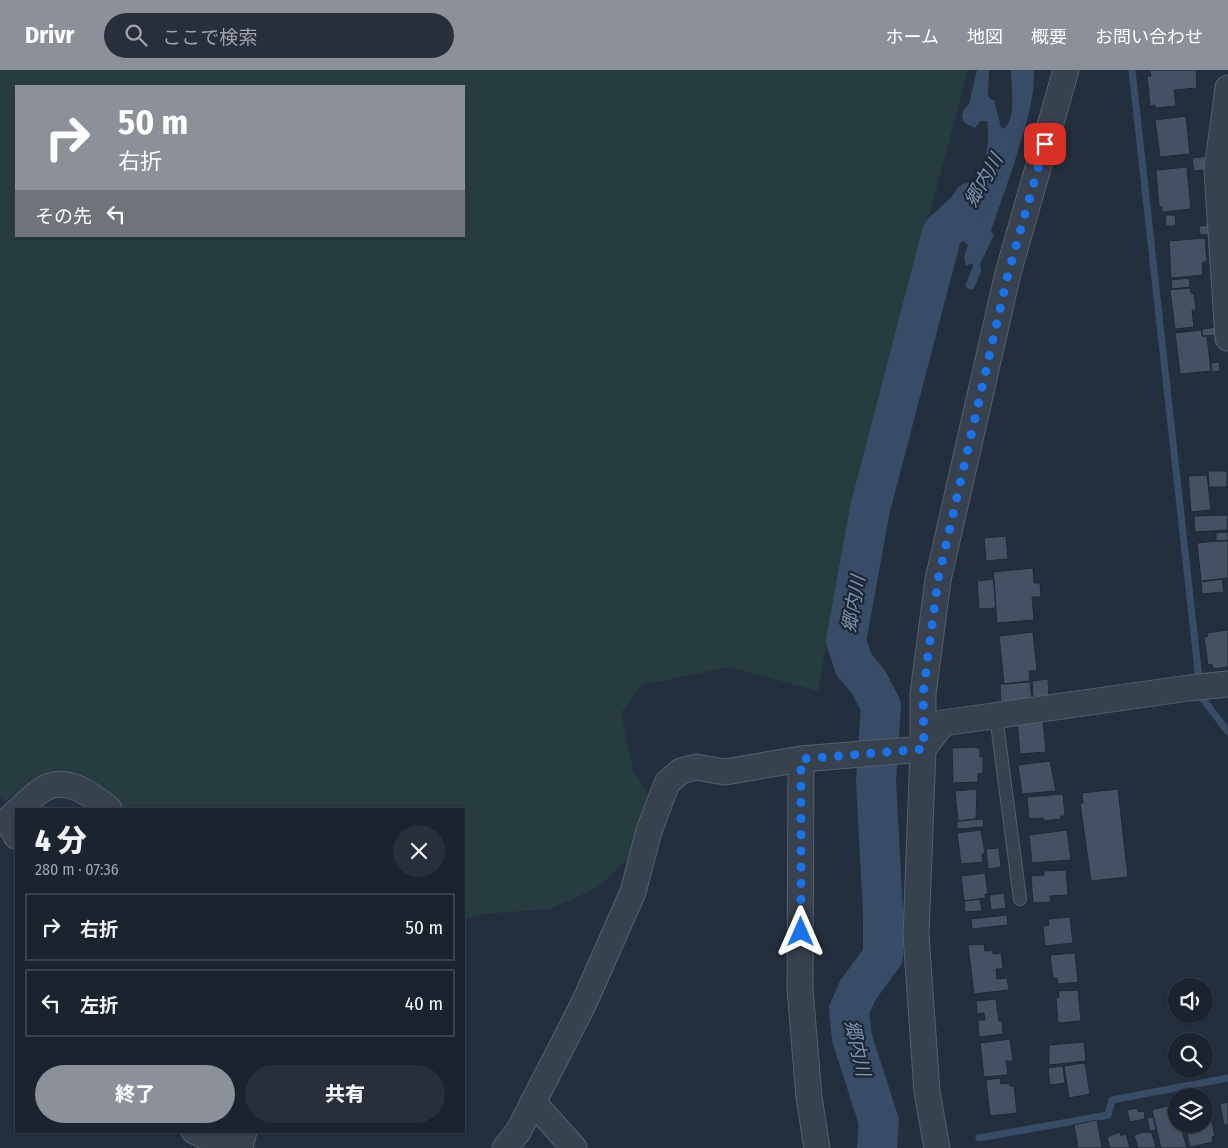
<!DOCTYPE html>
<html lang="ja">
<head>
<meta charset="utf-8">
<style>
  body { margin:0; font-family:"Fira Sans Condensed","Noto Sans JP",sans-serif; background:#282f3a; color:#f1f3f6; height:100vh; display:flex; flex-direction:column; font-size:19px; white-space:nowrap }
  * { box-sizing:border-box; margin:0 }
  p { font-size:16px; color:#a0a4aa }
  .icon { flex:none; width:28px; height:28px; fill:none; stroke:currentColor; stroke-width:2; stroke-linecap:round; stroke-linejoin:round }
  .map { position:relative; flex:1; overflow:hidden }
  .sheet { position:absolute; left:15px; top:738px; width:450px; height:325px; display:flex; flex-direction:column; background:#1b232e; border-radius:0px; box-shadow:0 1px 4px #0004,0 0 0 1px #39404a }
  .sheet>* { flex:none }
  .guide { position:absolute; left:15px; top:15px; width:450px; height:152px; border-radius:0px; box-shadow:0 1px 4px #0004,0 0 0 1px #39404a; background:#8c9099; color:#fff; overflow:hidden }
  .buttons { position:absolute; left:1168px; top:908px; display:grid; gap:10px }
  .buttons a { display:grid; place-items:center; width:45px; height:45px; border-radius:50%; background:#1b232e; box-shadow:0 1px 4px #0004,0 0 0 1px #39404a; font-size:25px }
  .pin { position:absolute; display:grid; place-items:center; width:42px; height:42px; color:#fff; margin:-21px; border-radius:10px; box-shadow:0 2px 8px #0006 }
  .me { position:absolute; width:55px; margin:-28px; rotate:0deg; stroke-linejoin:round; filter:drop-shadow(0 0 4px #0008) }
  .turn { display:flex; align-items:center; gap:18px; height:105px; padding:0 20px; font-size:22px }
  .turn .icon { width:65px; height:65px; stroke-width:2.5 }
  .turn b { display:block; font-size:35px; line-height:42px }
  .then { display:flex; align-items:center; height:48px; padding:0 20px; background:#0003; gap:10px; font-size:19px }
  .round { display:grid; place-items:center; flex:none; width:52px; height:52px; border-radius:26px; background:#282f3a }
  .headline { display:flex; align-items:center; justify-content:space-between; height:85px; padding:0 20px }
  h1 { font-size:30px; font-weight:800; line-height:38px }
  .primary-button { display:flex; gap:10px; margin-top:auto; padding:10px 20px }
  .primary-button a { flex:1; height:58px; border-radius:30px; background:#8c9099; color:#fff; font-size:20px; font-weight:800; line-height:58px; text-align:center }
  .primary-button a+a { background:#282f3a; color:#f1f3f6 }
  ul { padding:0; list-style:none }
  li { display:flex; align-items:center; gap:15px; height:68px; margin:0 10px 8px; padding:0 10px; border:2px solid #39404a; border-radius:0px }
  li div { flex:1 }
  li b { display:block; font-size:19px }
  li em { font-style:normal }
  header { display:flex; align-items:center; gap:30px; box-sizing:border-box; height:70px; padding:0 25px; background:#8c9099; color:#fff }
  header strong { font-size:24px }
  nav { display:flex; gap:28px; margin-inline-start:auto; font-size:18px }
  .search { width:350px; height:45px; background:#282f3a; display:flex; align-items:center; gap:12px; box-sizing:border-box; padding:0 18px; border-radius:28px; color:#a0a4aa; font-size:19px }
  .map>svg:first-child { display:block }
  .green { fill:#263c3f; fill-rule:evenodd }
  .water { fill:#394c67 }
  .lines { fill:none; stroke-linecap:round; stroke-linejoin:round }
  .stream { stroke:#394c67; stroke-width:7 }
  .river { stroke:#394c67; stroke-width:40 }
  .building { fill:#455162; stroke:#1f2835 }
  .lane-casing { stroke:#565f6c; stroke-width:14 }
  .street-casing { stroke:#565f6c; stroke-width:27 }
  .lane { stroke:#38414e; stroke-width:12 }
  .street { stroke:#38414e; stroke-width:25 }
  .route { stroke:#1a73e8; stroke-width:9; stroke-dasharray:0 16.2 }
  .labels { text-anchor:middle; stroke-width:4.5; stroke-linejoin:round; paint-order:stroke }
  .water-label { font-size:19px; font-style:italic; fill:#7c92b1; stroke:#1d2633 }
</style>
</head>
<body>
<header>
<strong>Drivr</strong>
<div class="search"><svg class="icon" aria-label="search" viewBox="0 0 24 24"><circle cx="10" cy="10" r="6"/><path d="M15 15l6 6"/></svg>ここで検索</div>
<nav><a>ホーム</a><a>地図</a><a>概要</a><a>お問い合わせ</a></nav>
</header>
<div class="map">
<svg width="1228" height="1078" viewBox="0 0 1228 1078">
  <rect width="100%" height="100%" fill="#242f3e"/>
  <path class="green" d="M0 0H968L851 438 818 621 729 597 642 615 621 643 633 699 648 725 632 785 598 817 551 839 482 844 464 849V739H125L82 707 56 699 5 731 0 727ZM16 16H464V166H16Z"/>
  <path class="water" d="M977 0H989L988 26 991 30H994L1001 57 1004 59C1017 47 1011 17 1011 0H1033C1041 26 1001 130 991 161L994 165 980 194 981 202 974 218 971 220 966 217V214L973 196 972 193 966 196 964 187 968 175 956 165 937 175 942 150C975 139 993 83 987 51H980L975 58 965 53 962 47 963 41 969 34Z"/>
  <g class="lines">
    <path class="stream" d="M1132 0 1199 609 1203 629 1228 662
      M979 1068 1108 1045 1112 1030 1228 1008"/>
    <path class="river" d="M877 1078 879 1052 852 968 849 940 858 920 883 886V844L876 711 881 636 868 611 854 595 846 571 870 439 942 163 967 140 972 132"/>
  </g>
  <path class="building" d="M1150 0H1196L1197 18 1174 20 1176 36 1155 38V35L1150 36 1147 7 1151 6Z
    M1186 46 1190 84 1160 87 1155 50Z
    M1211 86 1212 99 1194 101 1192 88Z
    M1187 97 1191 139 1162 142V137H1159L1156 100Z
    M1165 145H1175L1176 156H1166Z
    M1214 155 1215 164 1200 165 1199 156Z
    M1205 168 1207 191 1202 193 1203 205 1171 208 1169 171Z
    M1189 208 1190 217 1172 219 1171 210Z
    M1190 218 1191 223 1194 224 1196 240H1192L1194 257 1175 259 1170 220Z
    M1217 257 1218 265 1202 266V259Z
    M1202 260V266H1207L1211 301 1180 304 1175 263Z
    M1219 292 1220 301 1212 302 1211 293Z
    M1208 401H1227V417H1209Z
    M1207 405 1211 440 1191 442 1188 406Z
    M1226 445H1228L1227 460 1195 462 1194 446Z
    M1228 462V471H1216V463Z
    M1006 466 1008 489 986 491 984 468Z
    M1228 470V508L1201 511 1197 473Z
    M1033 498 1034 513H1040L1041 527H1032L1034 550 997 553 993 502Z
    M994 509 996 538 979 539 977 511Z
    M1222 509 1224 522 1202 524 1201 512Z
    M1228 560V597L1213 599 1212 594 1208 595 1204 567 1208 566 1207 563Z
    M1033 562 1037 601H1029L1030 611 1004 614 999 566Z
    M1048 609 1049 626 1033 627 1032 611Z
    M1030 612 1032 630 1001 633 1000 614Z
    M1043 650 1046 682 1020 684 1017 653Z
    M976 677 980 679V687L983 686V703L978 704V712L953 713 952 678Z
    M1050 691 1056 721 1022 724 1018 695Z
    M977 719 976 749 958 751 955 721Z
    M1118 719 1128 807 1091 811 1080 733H1083L1082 723Z
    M1063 724 1065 746H1061V749L1044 751 1043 748 1029 749 1027 727Z
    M983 749 984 757 957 759V751Z
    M981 760 985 783 982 784 983 792 961 794 957 763Z
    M1067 760 1071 790 1032 793 1029 765Z
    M999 778 1001 797 988 799 986 779Z
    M1066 800 1068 825 1050 826 1051 832 1033 833 1031 806 1044 805V801Z
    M985 803 988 824H985L986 828 964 831 961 806Z
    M1004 823 1006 838 991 840 989 825Z
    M980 829 982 841 965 842 964 831Z
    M1007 845 1008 855 972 859 971 849Z
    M1070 847 1073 873 1045 876 1043 856 1049 855 1048 849Z
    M984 874 985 881 993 880V884L1001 883 1003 897 1002 899H996L997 909 1007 908 1009 920 974 924 968 875Z
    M1075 883 1078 912 1058 914 1057 908H1053L1050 885Z
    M1078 920 1081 951 1058 953 1056 928 1059 927 1058 921Z
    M996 929 999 951H1002L1003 964 979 967 978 950H985L984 943 977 944 976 931Z
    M1010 969 1013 991H1006L1008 1005 984 1007 980 973Z
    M1084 972 1086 991 1049 995V975Z
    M1085 993 1090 1024 1069 1028 1064 996Z
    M1063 996 1065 1013 1050 1015 1048 998Z
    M1000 1008 1001 1014 1010 1013V1016H1014L1017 1043 990 1046 986 1010Z
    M1228 1032V1055H1224L1220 1034Z
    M1175 1034 1176 1054H1180L1187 1078H1161L1152 1040Z
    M1137 1038 1138 1042 1144 1041 1145 1049 1130 1052 1127 1040Z
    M1204 1042H1207L1208 1049 1211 1048 1215 1066 1212 1067 1213 1072 1190 1077 1185 1054H1204Z
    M1153 1047 1156 1060 1150 1061 1147 1048Z
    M1097 1050 1102 1078H1078L1074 1055Z
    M1120 1062 1121 1066 1126 1064 1130 1078H1110L1107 1067Z
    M1143 1062 1152 1063 1156 1078H1138L1134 1065Z"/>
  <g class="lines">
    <defs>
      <path id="lane" d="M996 646 1020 829"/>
      <path id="street" d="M1228 18 1217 100 1228 268
        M801 689 800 919 809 1027 817 1078
        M20 739C28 732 36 723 45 718 67 706 92 725 109 739
        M16 742 8 750 16 766
        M533 1032 574 1078
        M194 1061 230 1078
        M240 1078 244 1061
        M505 1078 518 1062 584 933 633 822 649 761 667 713 681 701 696 697 725 702 801 689 923 679 943 653 1189 618 1228 614
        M937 1078 927 1022 916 865 923 679V624L938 510 1008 203 1066 0"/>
    </defs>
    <use href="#lane" class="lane-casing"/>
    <use href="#street" class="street-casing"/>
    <use href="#lane" class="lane"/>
    <use href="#street" class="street"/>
  </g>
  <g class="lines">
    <path class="route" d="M801 862V689L924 679 923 624 938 510 1008 204 1045 74"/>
  </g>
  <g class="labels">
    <g class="water-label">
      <text transform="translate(983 110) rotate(-60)" y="7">郷内川</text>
      <text transform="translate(853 534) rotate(-80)" y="7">郷内川</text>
      <text transform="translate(858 978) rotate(77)" y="7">郷内川</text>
    </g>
  </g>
</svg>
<div class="buttons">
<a><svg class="icon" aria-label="sound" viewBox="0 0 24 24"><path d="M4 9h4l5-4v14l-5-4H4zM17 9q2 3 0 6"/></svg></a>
<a><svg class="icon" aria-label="search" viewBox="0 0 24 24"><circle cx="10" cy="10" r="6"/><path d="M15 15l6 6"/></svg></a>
<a><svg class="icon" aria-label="layers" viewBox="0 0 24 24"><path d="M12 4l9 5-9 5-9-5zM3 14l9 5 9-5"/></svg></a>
</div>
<div class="pin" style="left:1045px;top:74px;background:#d93025"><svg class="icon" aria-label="arrive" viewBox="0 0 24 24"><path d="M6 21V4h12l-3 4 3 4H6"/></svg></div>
<svg class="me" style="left:801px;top:862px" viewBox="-20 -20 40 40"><path d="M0-17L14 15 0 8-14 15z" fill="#1a73e8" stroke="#fff" stroke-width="4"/></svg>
<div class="guide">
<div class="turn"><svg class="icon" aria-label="right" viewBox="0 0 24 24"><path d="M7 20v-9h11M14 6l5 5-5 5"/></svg><div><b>50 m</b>右折</div></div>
<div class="then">その先<svg class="icon" aria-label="left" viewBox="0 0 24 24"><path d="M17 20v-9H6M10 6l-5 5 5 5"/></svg></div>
</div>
<section class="sheet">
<div class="headline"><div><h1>4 分</h1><p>280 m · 07:36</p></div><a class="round"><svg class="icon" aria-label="close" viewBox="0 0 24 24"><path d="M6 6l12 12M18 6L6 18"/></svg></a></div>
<ul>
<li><svg class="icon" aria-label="right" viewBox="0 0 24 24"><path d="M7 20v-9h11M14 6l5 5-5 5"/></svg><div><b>右折</b></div><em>50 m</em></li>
<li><svg class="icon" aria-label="left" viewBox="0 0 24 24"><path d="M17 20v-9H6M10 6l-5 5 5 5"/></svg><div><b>左折</b></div><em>40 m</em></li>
</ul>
<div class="primary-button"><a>終了</a><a>共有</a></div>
</section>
</div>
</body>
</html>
